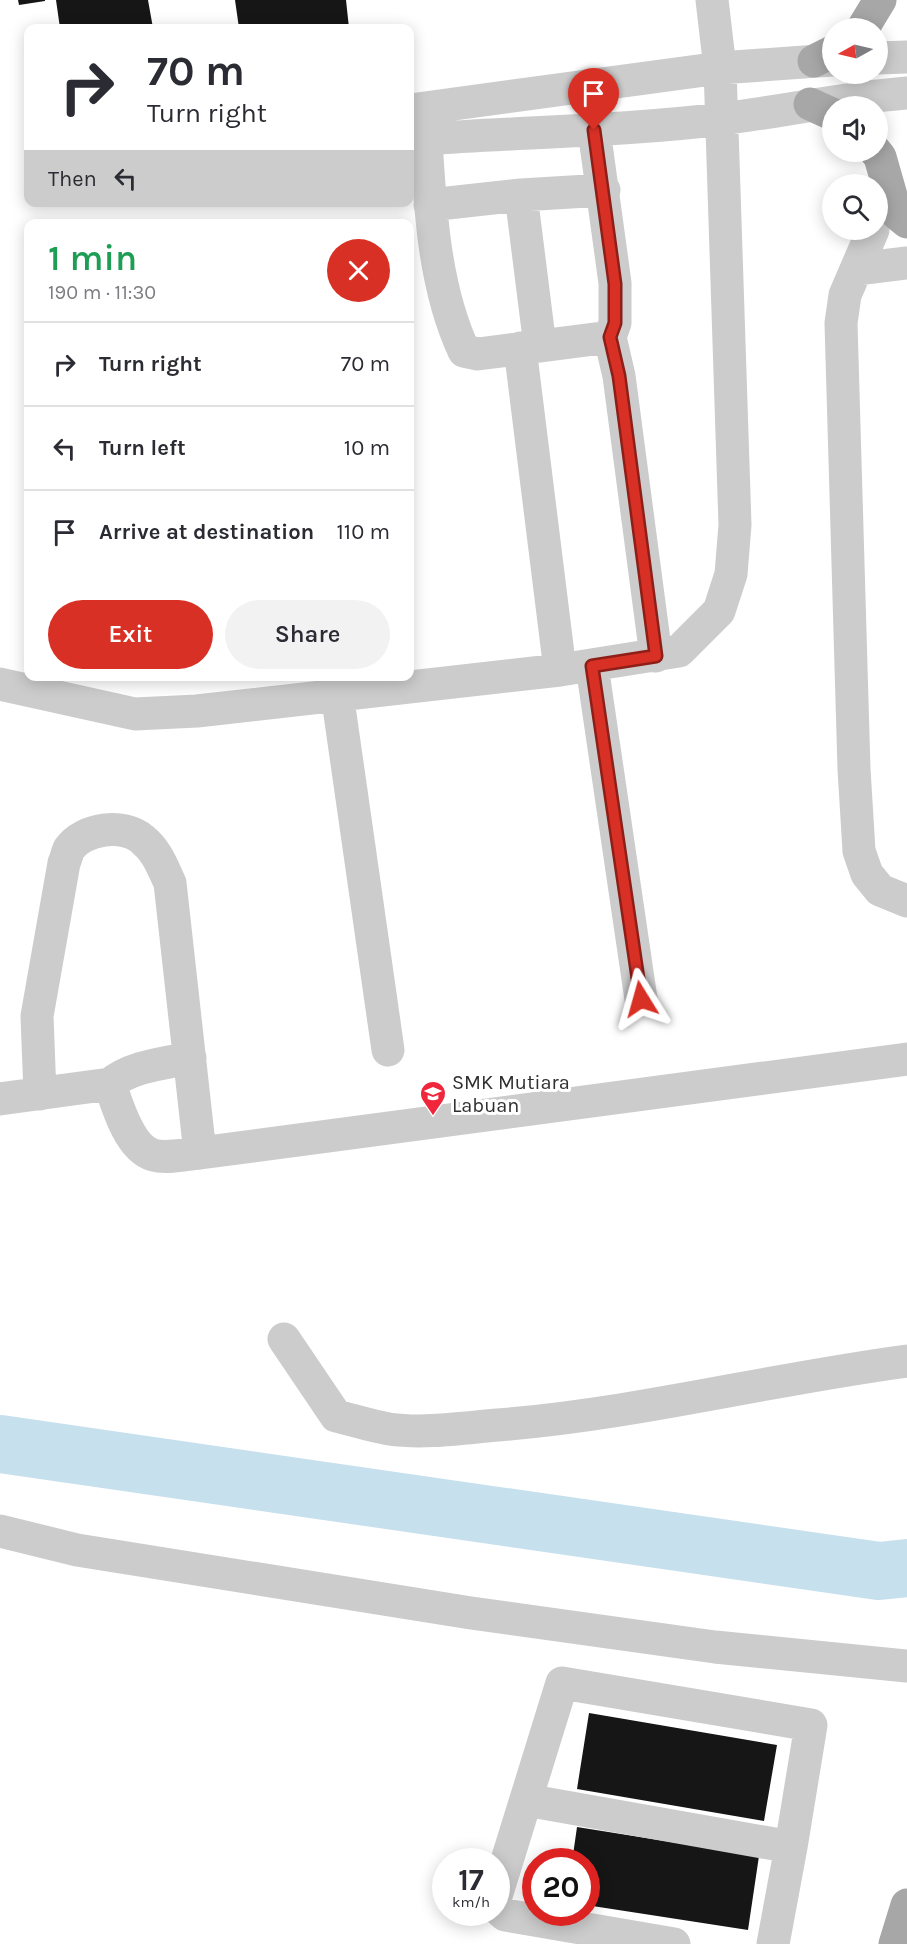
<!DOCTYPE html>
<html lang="en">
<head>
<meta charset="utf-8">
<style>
  body { margin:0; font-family:Karla,sans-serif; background:#f2f2f3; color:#2b2b33; height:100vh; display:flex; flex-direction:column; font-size:22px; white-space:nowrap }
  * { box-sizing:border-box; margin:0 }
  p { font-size:20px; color:#7c7c81 }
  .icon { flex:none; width:33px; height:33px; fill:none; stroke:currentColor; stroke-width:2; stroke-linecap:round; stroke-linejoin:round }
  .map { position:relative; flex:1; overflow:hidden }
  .sheet { position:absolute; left:24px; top:219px; width:390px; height:462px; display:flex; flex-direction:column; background:#fff; border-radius:12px; box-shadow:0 3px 15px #0003 }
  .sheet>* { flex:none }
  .banner { position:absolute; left:24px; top:24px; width:390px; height:183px; border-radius:12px; box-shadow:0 3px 15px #0003; background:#fff; color:#2b2b33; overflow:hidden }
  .needle { width:39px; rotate:262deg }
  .fabs { position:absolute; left:822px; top:18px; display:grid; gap:12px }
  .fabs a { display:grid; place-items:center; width:66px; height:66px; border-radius:50%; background:#fff; box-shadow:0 3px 15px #0003; font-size:30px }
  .speed { position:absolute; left:432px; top:1848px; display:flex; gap:12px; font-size:30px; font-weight:700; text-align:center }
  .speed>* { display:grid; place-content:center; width:78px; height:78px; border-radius:50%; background:#fff; box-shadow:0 3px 15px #0003; line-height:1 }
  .speed small { font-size:15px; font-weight:400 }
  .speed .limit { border:9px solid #d22; background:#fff; color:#111 }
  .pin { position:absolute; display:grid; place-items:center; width:51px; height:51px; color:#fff; margin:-62px -26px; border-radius:50% 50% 50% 0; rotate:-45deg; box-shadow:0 0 6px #0007 }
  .pin .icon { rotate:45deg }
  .me { position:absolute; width:66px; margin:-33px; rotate:352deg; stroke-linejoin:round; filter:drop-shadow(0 0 4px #0008) }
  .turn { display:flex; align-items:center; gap:21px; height:126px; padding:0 24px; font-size:27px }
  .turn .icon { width:78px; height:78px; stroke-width:2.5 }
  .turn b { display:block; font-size:42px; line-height:51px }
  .then { display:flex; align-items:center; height:57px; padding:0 24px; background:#0003; gap:12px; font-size:22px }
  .round { display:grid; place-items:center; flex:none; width:63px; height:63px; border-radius:32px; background:#f2f2f3 }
  .head { display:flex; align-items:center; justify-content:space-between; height:102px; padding:0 24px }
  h1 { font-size:36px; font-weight:600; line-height:45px; color:#1e9e55 }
  .cta { display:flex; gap:12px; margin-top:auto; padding:12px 24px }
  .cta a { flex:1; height:69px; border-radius:36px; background:#d93025; color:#fff; font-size:24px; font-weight:600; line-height:69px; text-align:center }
  .cta a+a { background:#f2f2f3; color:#2b2b33 }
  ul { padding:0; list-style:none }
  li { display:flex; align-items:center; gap:18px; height:84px; padding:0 24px; border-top:2px solid #e1e1e2 }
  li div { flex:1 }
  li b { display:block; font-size:22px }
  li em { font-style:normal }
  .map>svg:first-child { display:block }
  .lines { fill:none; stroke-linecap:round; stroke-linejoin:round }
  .river { stroke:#c6e0ee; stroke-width:58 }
  .building { fill:#161616 }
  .minor { stroke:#ccc; stroke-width:33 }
  .major { stroke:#a7a7a7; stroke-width:33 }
  .route-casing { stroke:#8d1f18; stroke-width:15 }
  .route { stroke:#d93025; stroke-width:10 }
  .labels { text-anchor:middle; stroke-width:6; stroke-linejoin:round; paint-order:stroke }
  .poi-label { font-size:20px; fill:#2f2f2f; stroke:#fff; text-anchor:start }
</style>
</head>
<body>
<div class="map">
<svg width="907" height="1944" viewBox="0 0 907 1944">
  <rect width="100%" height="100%" fill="#fff"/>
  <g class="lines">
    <path class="river" d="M0 1444 879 1571 907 1568"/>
  </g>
  <path class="building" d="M18 0H45V1L19 5Z
    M56 0H148L153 28H60Z
    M235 0H346L349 28H239Z
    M589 1713 777 1745 764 1821 577 1789Z
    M577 1827 759 1856 748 1930 586 1905V1862H572Z"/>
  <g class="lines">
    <path class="minor" d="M878 58 907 57
      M410 110 720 68 832 60
      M594 130 615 283V323L610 337 619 376 656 656
      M410 136 426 139C524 132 623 131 722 119 784 111 845 98 907 93
      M426 139C430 208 434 287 464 351L478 354 610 337
      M521 195 540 346
      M430 205 521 195 604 190
      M873 230 845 295 841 323 854 769 859 851 867 874 880 890 907 901
      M857 269 907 263
      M520 348 560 670
      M592 666 641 999
      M0 684 135 714 197 711 560 670 679 651 719 611 731 574 735 525 720 68 712 0
      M337 693 388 1050
      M110 1084C132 1066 162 1064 190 1058
      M40 1094 37 1016 64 863C66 859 67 853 69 849 83 828 124 823 142 839 157 851 162 866 170 883L200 1153
      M0 1099 110 1084C117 1105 129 1148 153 1155 167 1159 185 1154 200 1153L907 1059
      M284 1339 336 1416C353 1420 371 1426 389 1429 424 1434 463 1428 498 1425 636 1414 770 1379 907 1361
      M0 1531 77 1550 471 1613 715 1647 907 1666
      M526 1800 791 1847 773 1944
      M496 1896 562 1683 811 1725 791 1847
      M496 1907 505 1915 674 1944"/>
    <path class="major" d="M863 28 880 0
      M814 61 832 52
      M810 104 832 114
      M876 152 880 157 896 213 907 222
      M895 1944 907 1905"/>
  </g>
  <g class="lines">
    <defs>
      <path id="route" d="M594 130 615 284V323L610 337 619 376 656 656 592 666 641 999"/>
    </defs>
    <use href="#route" class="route-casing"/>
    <use href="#route" class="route"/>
  </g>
  <defs>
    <symbol id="school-pin" viewBox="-11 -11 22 30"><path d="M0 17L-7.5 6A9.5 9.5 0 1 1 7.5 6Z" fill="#f0263d" stroke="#fff"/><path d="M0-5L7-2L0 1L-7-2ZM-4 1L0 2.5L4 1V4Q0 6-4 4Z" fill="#fff"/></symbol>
  </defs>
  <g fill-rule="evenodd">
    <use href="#school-pin" x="418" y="1079" width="30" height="40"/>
  </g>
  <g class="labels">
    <g class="poi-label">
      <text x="452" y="1089">SMK Mutiara<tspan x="452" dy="23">Labuan</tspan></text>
    </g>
  </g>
</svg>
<div class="fabs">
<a><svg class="needle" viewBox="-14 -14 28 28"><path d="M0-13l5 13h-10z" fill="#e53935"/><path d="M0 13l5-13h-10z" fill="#7c7c81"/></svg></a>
<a><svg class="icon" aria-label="sound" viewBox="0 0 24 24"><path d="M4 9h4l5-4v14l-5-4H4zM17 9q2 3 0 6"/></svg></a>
<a><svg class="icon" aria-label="search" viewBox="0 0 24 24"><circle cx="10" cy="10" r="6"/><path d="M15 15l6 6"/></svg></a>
</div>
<div class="speed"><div>17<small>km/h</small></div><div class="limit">20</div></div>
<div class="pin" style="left:594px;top:130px;background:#d93025"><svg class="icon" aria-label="arrive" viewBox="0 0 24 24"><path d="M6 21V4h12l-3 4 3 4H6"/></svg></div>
<svg class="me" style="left:641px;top:999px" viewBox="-20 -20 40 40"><path d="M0-17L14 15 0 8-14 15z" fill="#d93025" stroke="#fff" stroke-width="4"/></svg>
<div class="banner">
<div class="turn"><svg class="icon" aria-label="right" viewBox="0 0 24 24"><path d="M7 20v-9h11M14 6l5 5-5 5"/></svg><div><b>70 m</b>Turn right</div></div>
<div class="then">Then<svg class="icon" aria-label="left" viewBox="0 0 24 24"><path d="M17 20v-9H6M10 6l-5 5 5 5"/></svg></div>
</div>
<section class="sheet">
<div class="head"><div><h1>1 min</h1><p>190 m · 11:30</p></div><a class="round" style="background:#d93025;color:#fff"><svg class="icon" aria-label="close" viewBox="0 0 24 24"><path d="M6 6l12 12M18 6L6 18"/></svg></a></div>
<ul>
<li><svg class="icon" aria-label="right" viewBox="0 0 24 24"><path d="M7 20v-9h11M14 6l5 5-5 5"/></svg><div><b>Turn right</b></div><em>70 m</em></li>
<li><svg class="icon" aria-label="left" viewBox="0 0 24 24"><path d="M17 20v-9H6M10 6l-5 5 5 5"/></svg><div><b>Turn left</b></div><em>10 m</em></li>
<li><svg class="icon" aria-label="arrive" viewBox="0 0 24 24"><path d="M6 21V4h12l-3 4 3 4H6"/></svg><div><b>Arrive at destination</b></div><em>110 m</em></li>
</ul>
<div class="cta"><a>Exit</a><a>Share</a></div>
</section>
</div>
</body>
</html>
